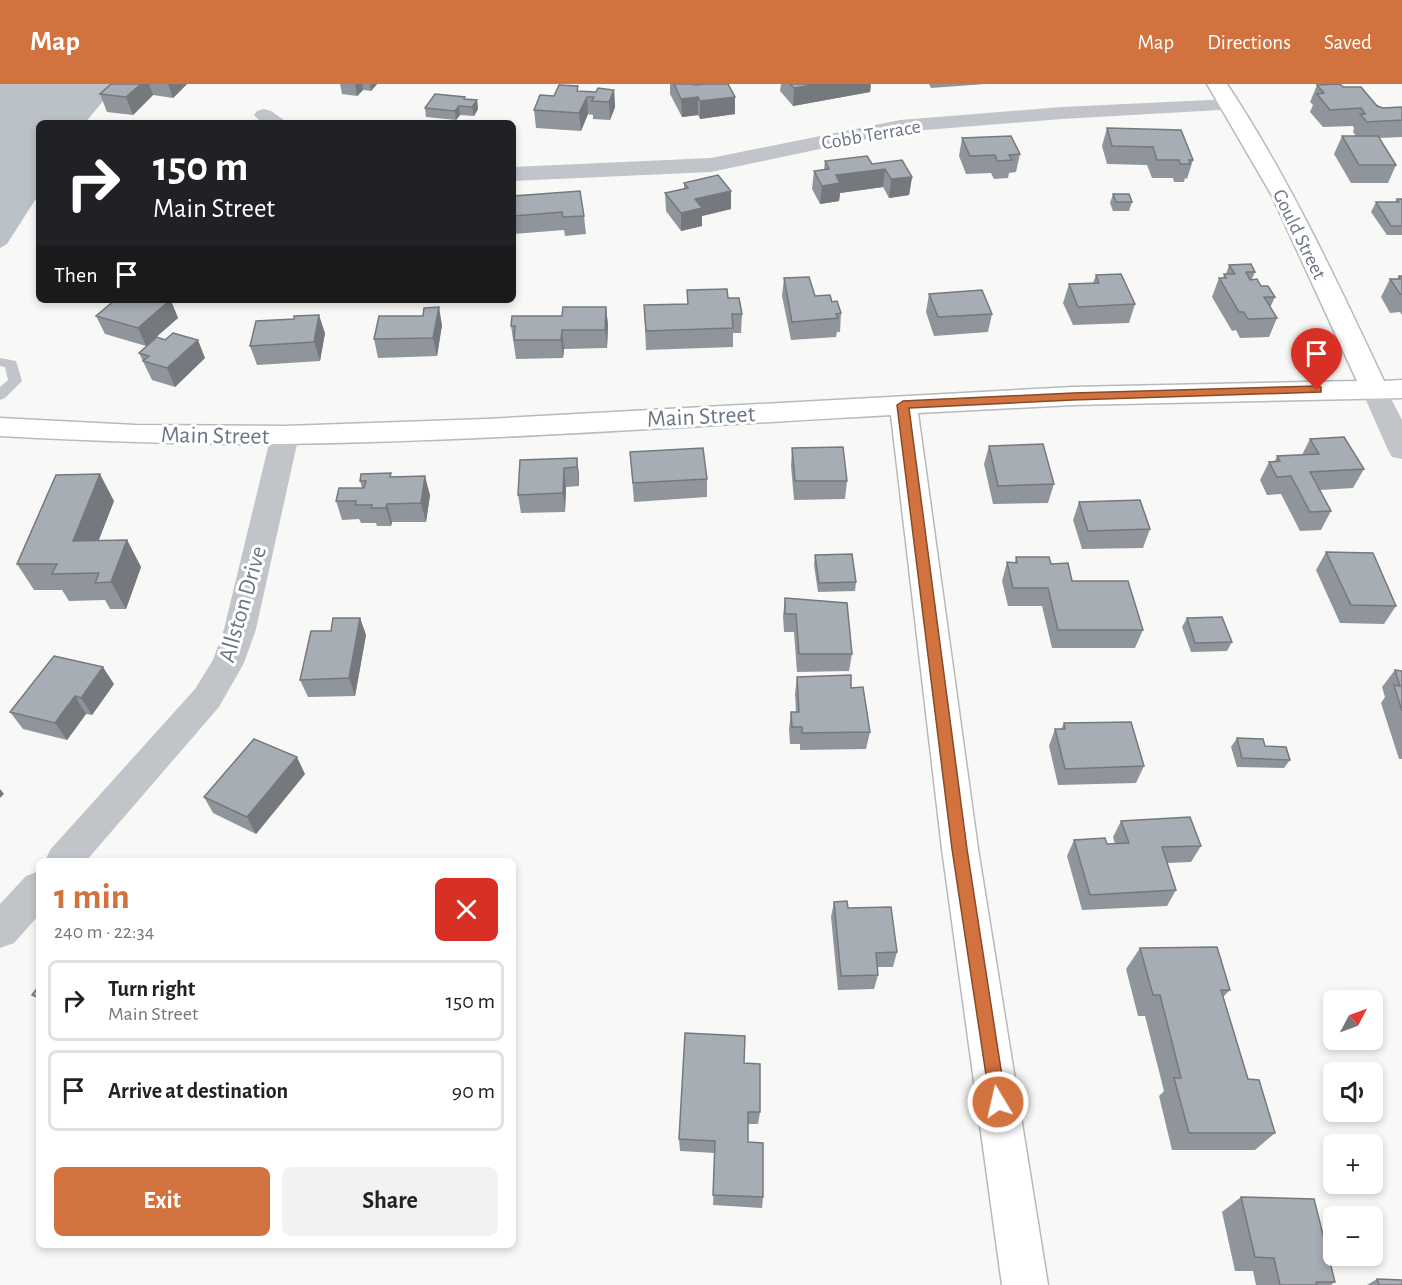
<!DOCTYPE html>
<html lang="en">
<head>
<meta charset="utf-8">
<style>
  body { margin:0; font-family:"Alegreya Sans",sans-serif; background:#f2f2f2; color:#222; height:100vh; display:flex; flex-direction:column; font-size:22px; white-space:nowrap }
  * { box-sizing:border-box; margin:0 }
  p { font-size:20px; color:#767676 }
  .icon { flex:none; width:33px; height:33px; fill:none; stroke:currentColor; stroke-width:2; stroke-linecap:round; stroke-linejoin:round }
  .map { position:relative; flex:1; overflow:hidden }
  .details { position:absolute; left:36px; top:774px; width:480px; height:390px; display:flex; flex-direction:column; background:#fff; border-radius:9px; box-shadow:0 3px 9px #0003 }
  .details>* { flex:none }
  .top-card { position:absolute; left:36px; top:36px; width:480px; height:183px; border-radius:9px; box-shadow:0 3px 9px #0003; background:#202124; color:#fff; overflow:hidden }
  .needle { width:39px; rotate:49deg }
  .buttons { position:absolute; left:1323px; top:906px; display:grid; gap:12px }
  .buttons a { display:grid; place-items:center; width:60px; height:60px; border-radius:9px; background:#fff; box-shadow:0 3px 9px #0003; font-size:30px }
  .pin { position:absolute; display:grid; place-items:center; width:51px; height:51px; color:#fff; margin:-62px -26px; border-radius:50% 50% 50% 0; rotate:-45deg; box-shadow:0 0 6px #0007 }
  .pin .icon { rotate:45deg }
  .me { position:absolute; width:66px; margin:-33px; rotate:351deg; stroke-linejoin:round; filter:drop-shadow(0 0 4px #0008) }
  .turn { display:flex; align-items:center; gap:21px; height:126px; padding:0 18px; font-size:27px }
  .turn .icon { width:78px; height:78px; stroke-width:2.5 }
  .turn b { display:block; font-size:42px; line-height:51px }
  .then { display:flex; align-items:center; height:57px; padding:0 18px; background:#0003; gap:12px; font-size:22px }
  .round { display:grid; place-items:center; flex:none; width:63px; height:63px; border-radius:9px; background:#f2f2f2 }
  .summary { display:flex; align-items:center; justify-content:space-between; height:102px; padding:0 18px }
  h1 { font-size:36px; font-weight:700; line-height:45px; color:#d1723f }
  .button { display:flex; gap:12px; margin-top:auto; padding:12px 18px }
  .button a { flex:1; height:69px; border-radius:9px; background:#d1723f; color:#fff; font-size:24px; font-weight:700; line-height:69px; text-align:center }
  .button a+a { background:#f2f2f2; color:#222 }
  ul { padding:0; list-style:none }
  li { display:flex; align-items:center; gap:18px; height:81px; margin:0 12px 9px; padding:0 6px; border:3px solid #e0e0e0; border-radius:9px }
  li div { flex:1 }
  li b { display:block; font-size:22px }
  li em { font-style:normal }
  header { display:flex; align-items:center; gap:36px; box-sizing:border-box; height:84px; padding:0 30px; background:#d1723f; color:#fff }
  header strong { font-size:28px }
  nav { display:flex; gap:33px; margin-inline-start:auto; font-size:21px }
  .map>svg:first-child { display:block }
  .water { fill:#bac2c8 }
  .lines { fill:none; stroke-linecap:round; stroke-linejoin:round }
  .secondary-casing { stroke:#b6b9be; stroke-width:3 }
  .lane { fill:#c1c4c8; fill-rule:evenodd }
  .street { fill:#c1c4c8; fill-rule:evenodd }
  .secondary { fill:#fff; fill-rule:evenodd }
  .wall { fill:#90959b }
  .shaded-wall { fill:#75797e }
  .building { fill:#a7adb4; stroke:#75797e; stroke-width:1.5 }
  .route { fill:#d1723f; stroke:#884a29; stroke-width:1.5 }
  .labels { text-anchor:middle; stroke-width:6; stroke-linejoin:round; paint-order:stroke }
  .far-street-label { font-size:20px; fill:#6b7684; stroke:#fff }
  .street-label { font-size:24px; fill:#6b7684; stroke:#fff }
</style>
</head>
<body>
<header>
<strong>Map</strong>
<nav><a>Map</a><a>Directions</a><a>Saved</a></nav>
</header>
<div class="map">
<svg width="1402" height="1201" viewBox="0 0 1402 1201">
  <rect width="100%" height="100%" fill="#f8f9f7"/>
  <path class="water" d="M0 0H117L85 39H39V110L7 160 0 164Z"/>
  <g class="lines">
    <defs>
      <path id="secondary" d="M1207 0H1227C1289 94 1336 195 1384 297L1402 296V314L1073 321 918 329 978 765 1048 1201H1002L942 765 891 331C689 342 487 357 285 360 190 361 95 357 0 352V334L135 341 285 342 487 335 1073 303 1357 297 1271 110Z"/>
    </defs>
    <use href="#secondary" class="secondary-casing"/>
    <path class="lane" d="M0 274 16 277 22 297 5 314 0 316V303L8 296 5 283 0 282Z"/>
    <path class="street" d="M1231 15 1238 17 1241 21 1238 25 1062 35 900 48 711 88 513 97V83L711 74 900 36 1062 23Z
      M264 25 271 27 288 39H262L254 31 257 27Z
      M1374 296 1383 299 1402 336V375L1392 373 1388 366 1361 305 1365 299Z
      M285 342 295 345 299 351 256 545 244 579 219 623 86 777H45L50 766 195 605 213 576 224 545 271 351 275 345Z
      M39 787V831L14 859 0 864V820L26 792Z"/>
    <use href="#secondary" class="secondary"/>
  </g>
  <path class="wall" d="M111 0H187L173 14 153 11 133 31 107 28 100 10Z
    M340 0H377L371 7 363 6 357 12 342 10Z
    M670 0H693L694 1 700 0H728L735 13V30L700 35 698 31 682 33 670 10Z
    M781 0H871L870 8 793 22 780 7Z
    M929 0H986L931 4Z
    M1317 1 1343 3 1383 24 1402 23V53L1379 54 1396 81 1388 99H1351L1334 70 1342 52H1356L1353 48 1354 44 1353 42 1323 43 1310 28 1313 21 1310 18Z
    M614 6 615 23 610 36 593 35V31L588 30 581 47 536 44 534 26 554 12 579 7 596 8Z
    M465 15 477 16 478 25 474 32 460 31 456 36 426 33 425 24Z
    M1107 44 1193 76 1187 95 1185 94 1184 98H1174L1173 94H1152L1147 81 1107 80 1102 62Z
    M962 54 1020 70 1016 88 1009 89 1008 94 994 95 991 89 966 90 959 72Z
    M825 77 872 80 912 93 909 111 889 114 883 103 840 109 839 117 820 120 812 105 814 87 824 85Z
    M684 99 731 125 702 132V142L681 147 666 127 665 109 684 105Z
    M1113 110 1132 118 1129 127H1113L1110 119Z
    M513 112 584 132 586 150 565 152 564 146 513 150Z
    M1397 115H1402V151H1387L1371 128 1376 118H1395Z
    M1229 181 1255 188 1252 195 1275 213 1270 224 1277 234 1269 253 1240 254 1236 246 1232 247 1212 213 1219 194H1223L1224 190H1226Z
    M1096 191 1135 220 1129 239 1073 241 1063 219 1069 200 1093 199Z
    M1399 192H1402V231L1400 228 1390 229 1381 213 1390 195H1397Z
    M784 194 815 212 832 218 841 229 840 248H837L836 253 791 256 782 212Z
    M687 206 728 214 742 230 741 249H733V263L646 266 644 221 687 220Z
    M929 210 992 230 988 248 934 252 926 228Z
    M101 216H172L171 217 178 234 146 262 105 250 96 232 111 219Z
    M606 223 608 241 607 264 564 265 563 274 516 275 511 242Z
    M423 232 442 241 437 272 378 274 374 255Z
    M325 249 320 277 257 281 250 262Z
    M139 269 205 274 175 303 152 296Z
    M1310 355 1364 385 1353 404 1320 406 1331 427 1321 446 1300 447 1281 410 1267 411 1260 396 1269 378 1275 377 1277 372 1302 371Z
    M989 362 1054 400 1048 419 993 420 984 380Z
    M792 364 847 397 845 415 794 416 791 382Z
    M630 368 707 395V413L634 418Z
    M577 374 579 392V402L566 403 565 428 521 429 518 411Z
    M392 393 430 411 426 438H392L391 442H377L376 439H361L359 435 342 436 336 417 362 404 360 397Z
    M114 417 98 457 127 456 141 483 126 525H110L105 516 69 517 62 506H34L17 480Z
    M1079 418 1150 445 1143 464 1082 465 1073 436Z
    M1326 468 1396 522 1384 540 1340 539 1316 486Z
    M815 471 856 498 855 507 818 508 814 481Z
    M1016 473 1051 480 1072 497 1143 546 1135 564H1052L1042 522H1008L1002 497 1007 478 1015 479Z
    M785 514 852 570 849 587 797 588 794 548H784L783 532Z
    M360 534 366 551 355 612 308 613 300 596 331 547Z
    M1187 534 1232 558 1227 567 1191 568 1182 543Z
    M1395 586 1402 587V675H1399L1381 619 1385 613 1382 603Z
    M797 593 851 604 870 648 866 665 800 666V660H790L789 645 791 628H796L795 610Z
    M114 600 92 631 86 630 67 656 23 645 10 628Z
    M1064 639 1144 682 1136 699 1058 701 1049 662 1055 645H1061Z
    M1237 654 1265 662 1290 676 1284 684 1237 683 1231 663Z
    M305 690 256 750 213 729 204 713Z
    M1121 737 1201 762 1191 778 1167 779 1176 806 1167 822 1082 826 1067 772 1074 756 1107 760H1115L1113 753Z
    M834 818 848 824 897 868 893 883H877L878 891 874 905 838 906 831 833Z
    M1140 864 1230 906 1223 913 1248 995 1275 1049 1255 1066H1172L1159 1012 1164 1007 1145 932H1138L1126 885Z
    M744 979 760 1028 758 1040H748V1058L763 1113 762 1124 713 1121 715 1069 680 1067 679 1055Z
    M1241 1113 1335 1198 1331 1201H1256L1253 1187H1235L1222 1128Z
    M1377 1195 1402 1201H1367Z"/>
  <path class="shaded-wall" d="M141 0H149L153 11 133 31 126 13Z
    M168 0H187L173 14Z
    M355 0H362L363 6 357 12Z
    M370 0H377L371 7Z
    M818 0H871L870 8 793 22 794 4Z
    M614 6 615 23 610 36 609 18Z
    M587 13 588 30 581 47 579 29Z
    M698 13V31L682 33 681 15Z
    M735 13V30L700 35V17Z
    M477 16 478 25 474 32 472 23Z
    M459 22 460 31 456 36 455 27Z
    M885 85 883 103 840 109 839 117 820 120 822 102 836 91Z
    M912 93 909 111 889 114 891 95Z
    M731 107V125L702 132V142L681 147V129L695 115Z
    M153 216H172L171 217 178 234 146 262 138 244Z
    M439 223 442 241 437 272 433 254Z
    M606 223 608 241 607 264 605 246Z
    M319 231 325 249 320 277 314 258Z
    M562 246 564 265 563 274 561 256Z
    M198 256 205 274 175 303 167 284Z
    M577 374 579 392V402L577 383Z
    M564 384 566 403 565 428 563 409Z
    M100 390 114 417 88 484 73 457Z
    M425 392 430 411 426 438 421 419Z
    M387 420 392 438 391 442 386 424Z
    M127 456 141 483 126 525 111 498Z
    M360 534 366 551 355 612 349 594Z
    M103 583 114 600 92 631 81 614Z
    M75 612 86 630 67 656 55 639Z
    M297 673 305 690 256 750 247 733Z
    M0 705 4 710 0 714Z"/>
  <path class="building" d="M111 0H141L126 13 100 10Z
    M674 0H693L694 1 705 0H728L735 13 700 17 698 13 681 15Z
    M790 0H818L794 4Z
    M1340 0 1343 3H1361L1377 22 1383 24 1402 23V36L1367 38 1360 30H1365L1361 24 1330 26 1317 10 1324 9 1317 1Z
    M559 1 578 2 577 7 596 8 598 4 614 6 609 18 592 17 594 13H587L579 29 534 26 540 11 554 12Z
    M435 10 465 13 464 15 477 16 472 23 459 22 455 27 425 24Z
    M1107 44 1181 46 1193 76H1189L1190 80H1180L1179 76H1157L1153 63 1112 62Z
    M1011 52 1020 70 1009 71 1012 76 997 77 995 71 970 72 962 54Z
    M1342 52H1378L1396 81H1359Z
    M867 72 872 80 902 76 912 93 891 95 885 85 836 91 840 99 822 102 814 87 829 85 825 77Z
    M718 91 731 107 695 115 702 124 681 129 665 109 688 104 684 99Z
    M580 107 584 132 563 133 562 128 513 132V112Z
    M1113 110H1129L1132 118H1116Z
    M1397 115H1402V142H1391L1376 118H1399Z
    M1251 180 1255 188H1246L1250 196 1257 195 1261 202H1268L1275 213H1264L1277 234 1248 235 1244 228H1239L1219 194H1226L1224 190H1235L1229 181Z
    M1121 190 1135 220 1078 223 1069 200 1099 199 1096 191Z
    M1399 192H1402V210H1400L1390 195H1400Z
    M809 193 815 212 830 211 832 218 837 217 841 229 836 230 838 234 792 238 784 194Z
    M727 205 728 214H739L742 230H732L733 244 646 247 644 221 688 220 687 206Z
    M982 206 992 230 938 233 929 210Z
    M115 216H170L138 244 96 232Z
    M439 223 433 254 374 255 379 232H423L424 224Z
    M563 223H606L605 246H562L561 256H514L515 242H511L512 232H562Z
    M319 231 314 258 250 262 256 237 294 235V232Z
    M173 249 198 256 167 284 143 277 149 272 139 269 157 253 165 256Z
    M1344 353 1364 385 1310 388 1331 427 1310 428 1291 392 1277 393 1269 378 1280 377 1277 372 1319 370 1310 355Z
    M1043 360 1054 400 998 402 989 362Z
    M843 363 847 397H795L792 364Z
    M703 364 707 395 633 399 630 368Z
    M577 374V383L564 384 563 409 518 411 520 376Z
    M391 389 390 393 425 392 421 419 387 420 386 424H371L372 421H355L356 417H336L339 404H364L366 397H360L361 390Z
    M100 390 73 457 127 456 111 498 95 499 99 489 52 490 57 480H17L56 391Z
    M1140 416 1150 445 1088 447 1079 418Z
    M1326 468 1373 469 1396 522 1351 521Z
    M852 470 856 498 819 499 815 471Z
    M1016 473H1049L1051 480 1068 479 1072 497H1128L1143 546H1058L1048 504H1013L1007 478 1017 479Z
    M785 514 847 519 852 570H799L796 530H785Z
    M1222 533 1232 558 1195 559 1187 534Z
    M333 534H360L349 594 300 596 311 547H331Z
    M54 572 103 583 81 614 75 612 55 639 10 628Z
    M1395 586 1402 587V627L1394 601 1400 602Z
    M851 591V604L863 603 870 648 802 649V643H792L791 628H799L797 593Z
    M1131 638 1144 682 1065 685 1055 645H1065L1064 639Z
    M1237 654 1263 655 1265 662 1286 663 1290 676 1242 674Z
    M254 655 297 673 247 733 204 713Z
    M1190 733 1201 762 1162 763 1176 806 1090 811 1074 756 1105 754 1107 760 1129 759 1121 737Z
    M847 817 848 824 891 823 897 868 876 869 878 891 841 892 834 818Z
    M1217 863 1230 906H1221L1248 995 1259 996 1275 1049H1189L1174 994H1181L1160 911H1153L1140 864Z
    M39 902V914L32 911Z
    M685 949 745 952 744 979 760 980V1028H748V1058L763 1059V1113L713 1111 715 1057 679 1055Z
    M1241 1113 1314 1115 1335 1198H1316L1317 1201H1280L1274 1174 1255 1173Z
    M1377 1195 1402 1196V1201H1379Z"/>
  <path class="route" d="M1317 302 1321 303V308L1073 316 909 324 967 765 1006 1018 1004 1024 998 1026 991 1024 952 765 897 321 903 317 1073 309Z"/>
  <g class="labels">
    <g class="far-street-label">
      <text transform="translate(871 50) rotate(-10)" y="7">Cobb Terrace</text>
      <text transform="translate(1300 150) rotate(64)" y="7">Gould Street</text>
    </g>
    <g class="street-label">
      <text transform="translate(701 332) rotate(-3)" y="8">Main Street</text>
      <text transform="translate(215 351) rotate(1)" y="8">Main Street</text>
      <text transform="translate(242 520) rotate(-74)" y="8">Allston Drive</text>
    </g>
  </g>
</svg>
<div class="buttons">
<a><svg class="needle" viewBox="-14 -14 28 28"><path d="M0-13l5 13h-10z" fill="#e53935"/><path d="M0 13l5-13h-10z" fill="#767676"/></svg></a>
<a><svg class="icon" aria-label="sound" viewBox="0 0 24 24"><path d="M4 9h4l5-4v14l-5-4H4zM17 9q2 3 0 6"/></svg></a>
<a>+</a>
<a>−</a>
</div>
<div class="pin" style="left:1317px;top:306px;background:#d93025"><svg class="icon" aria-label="arrive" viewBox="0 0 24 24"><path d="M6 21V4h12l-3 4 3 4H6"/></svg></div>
<svg class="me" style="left:998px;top:1018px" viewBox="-20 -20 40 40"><circle r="17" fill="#d1723f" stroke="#fff" stroke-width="3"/><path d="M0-11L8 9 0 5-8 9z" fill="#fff"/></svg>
<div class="top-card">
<div class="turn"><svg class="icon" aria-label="right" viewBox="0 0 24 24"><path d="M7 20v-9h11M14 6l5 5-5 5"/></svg><div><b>150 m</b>Main Street</div></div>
<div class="then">Then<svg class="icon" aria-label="arrive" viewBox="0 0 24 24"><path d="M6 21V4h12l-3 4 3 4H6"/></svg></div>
</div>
<section class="details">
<div class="summary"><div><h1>1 min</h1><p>240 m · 22:34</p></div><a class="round" style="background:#d93025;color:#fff"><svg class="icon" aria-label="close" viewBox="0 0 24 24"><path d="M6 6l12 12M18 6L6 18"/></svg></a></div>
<ul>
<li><svg class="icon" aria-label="right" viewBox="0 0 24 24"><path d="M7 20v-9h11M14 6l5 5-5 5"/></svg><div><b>Turn right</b><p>Main Street</p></div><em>150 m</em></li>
<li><svg class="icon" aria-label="arrive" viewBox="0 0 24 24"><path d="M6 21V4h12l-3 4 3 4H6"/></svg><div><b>Arrive at destination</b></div><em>90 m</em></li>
</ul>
<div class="button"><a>Exit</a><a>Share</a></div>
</section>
</div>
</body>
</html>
